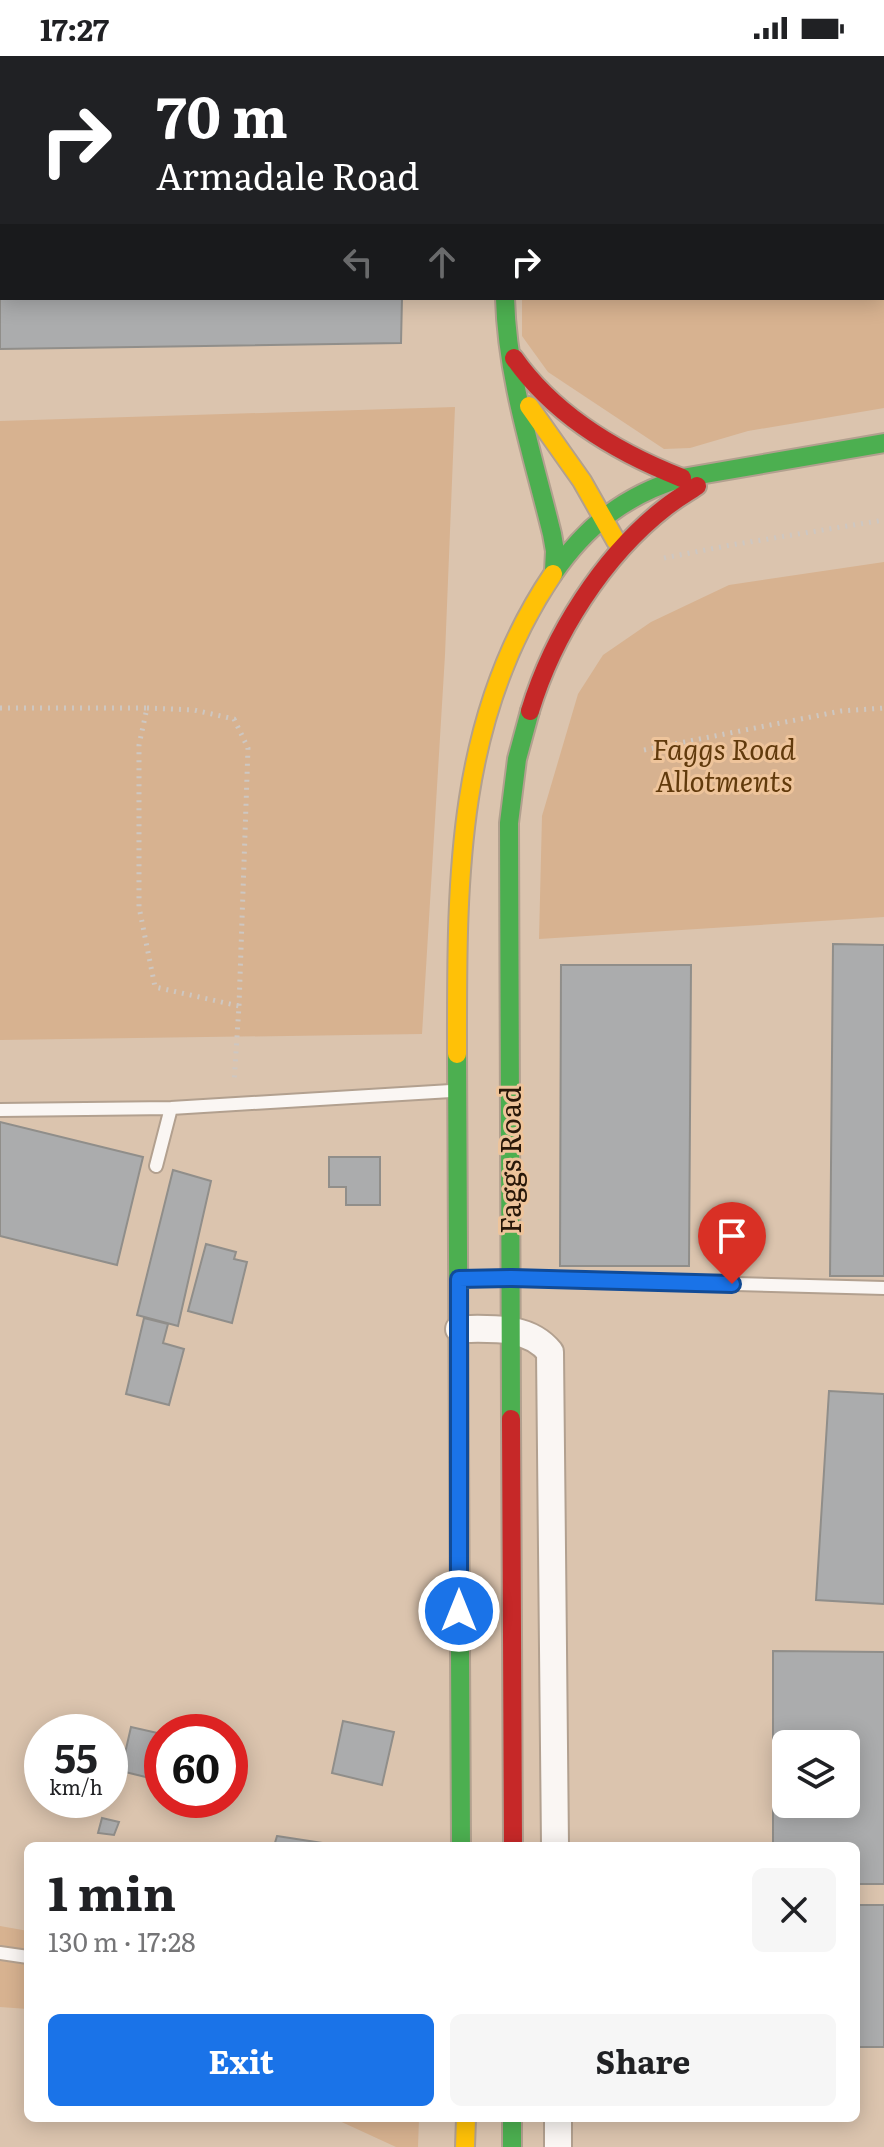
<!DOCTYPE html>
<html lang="en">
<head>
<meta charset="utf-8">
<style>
  body { margin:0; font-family:Literata,serif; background:#f6f6f6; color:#202124; height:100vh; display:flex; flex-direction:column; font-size:30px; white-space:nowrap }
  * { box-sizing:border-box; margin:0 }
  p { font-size:26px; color:#757577 }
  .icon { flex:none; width:44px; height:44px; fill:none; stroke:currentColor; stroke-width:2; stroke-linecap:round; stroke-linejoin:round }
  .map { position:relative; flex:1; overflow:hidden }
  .side { position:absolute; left:24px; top:1786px; width:836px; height:280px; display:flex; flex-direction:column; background:#fff; border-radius:12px; box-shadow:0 4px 20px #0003 }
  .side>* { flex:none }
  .top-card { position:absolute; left:0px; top:0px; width:884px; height:244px; box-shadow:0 4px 20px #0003; background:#202124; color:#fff; overflow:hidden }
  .buttons { position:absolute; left:772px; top:1674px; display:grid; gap:16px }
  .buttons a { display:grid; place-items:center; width:88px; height:88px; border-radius:12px; background:#fff; box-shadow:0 4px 20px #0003; font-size:40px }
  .speed { position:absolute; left:24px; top:1658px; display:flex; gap:16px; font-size:40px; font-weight:700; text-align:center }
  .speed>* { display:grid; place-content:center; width:104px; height:104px; border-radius:50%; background:#fff; box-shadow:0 4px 20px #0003; line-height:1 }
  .speed small { font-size:20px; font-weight:400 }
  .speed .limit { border:12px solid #d22; background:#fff; color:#111 }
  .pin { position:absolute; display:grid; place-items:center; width:68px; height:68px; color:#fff; margin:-82px -34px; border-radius:50% 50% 50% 0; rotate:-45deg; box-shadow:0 0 8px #0007 }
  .pin .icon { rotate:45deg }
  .me { position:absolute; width:88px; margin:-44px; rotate:0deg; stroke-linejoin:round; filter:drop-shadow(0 0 6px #0008) }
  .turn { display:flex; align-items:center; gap:28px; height:168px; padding:0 24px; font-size:36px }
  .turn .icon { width:104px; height:104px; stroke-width:2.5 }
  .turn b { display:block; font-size:56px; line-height:68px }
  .lanes { display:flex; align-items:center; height:76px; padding:0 24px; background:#0003; justify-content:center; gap:40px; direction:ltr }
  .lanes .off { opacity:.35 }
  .round { display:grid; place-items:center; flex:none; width:84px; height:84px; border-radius:12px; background:#f6f6f6 }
  .head { display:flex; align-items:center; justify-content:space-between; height:136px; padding:0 24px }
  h1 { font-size:48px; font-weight:700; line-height:60px }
  .action { display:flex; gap:16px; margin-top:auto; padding:16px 24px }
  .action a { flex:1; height:92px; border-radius:12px; background:#1a73e8; color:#fff; font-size:32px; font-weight:700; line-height:92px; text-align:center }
  .action a+a { background:#f6f6f6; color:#202124 }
  .status { display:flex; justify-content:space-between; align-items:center; height:56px; padding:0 40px; background:#fff; direction:ltr }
  .status svg { height:22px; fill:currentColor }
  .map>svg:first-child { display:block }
  .green { fill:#d7b290 }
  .building { fill:#abacad; stroke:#908e8a; stroke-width:2; fill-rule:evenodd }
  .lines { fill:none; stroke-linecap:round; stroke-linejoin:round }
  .lane-casing { stroke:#b2a08f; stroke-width:16 }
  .street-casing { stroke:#b2a08f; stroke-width:30 }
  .fast-casing { stroke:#b2a08f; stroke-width:22 }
  .slow-casing { stroke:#b2a08f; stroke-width:22 }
  .jam-casing { stroke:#b2a08f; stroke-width:22 }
  .path { stroke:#cec7c1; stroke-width:5; stroke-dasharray:2 6; stroke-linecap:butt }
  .lane { stroke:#faf6f3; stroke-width:12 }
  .street { stroke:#faf6f3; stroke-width:26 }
  .fast { stroke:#4caf50; stroke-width:18 }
  .slow { stroke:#ffc107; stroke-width:18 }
  .jam { stroke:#c62828; stroke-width:18 }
  .route-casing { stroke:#114b97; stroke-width:20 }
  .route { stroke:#1a73e8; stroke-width:14 }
  .labels { text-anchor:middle; stroke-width:6; stroke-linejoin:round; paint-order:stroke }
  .park-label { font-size:28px; font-style:italic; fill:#613a0c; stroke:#eec49b }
  .street-label { font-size:28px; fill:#281809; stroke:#eec49b }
</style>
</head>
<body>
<div class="status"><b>17:27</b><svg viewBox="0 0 49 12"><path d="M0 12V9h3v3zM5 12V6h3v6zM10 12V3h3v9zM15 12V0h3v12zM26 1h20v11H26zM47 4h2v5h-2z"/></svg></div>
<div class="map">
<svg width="884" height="2091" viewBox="0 0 884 2091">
  <rect width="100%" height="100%" fill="#dbc4ae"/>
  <path class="green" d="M882 183H884V352L748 375 690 392 664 393 548 316 522 280V242H882Z
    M455 351 445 599 422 978 0 984V365Z
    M884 506V861L539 883 542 760 578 638 603 599 651 566 729 529Z
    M0 1870 28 1875V1953L0 1951Z
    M333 2062H419L418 2091H396Z"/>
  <path class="building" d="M0 0H357V2H2V242H402L401 287 0 293Z
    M833 888 884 889V1220H830Z
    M561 909H691L689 1210H560Z
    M0 1066 143 1101 117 1209 0 1180Z
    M329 1101H380V1149H346V1131H329Z
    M173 1114 211 1125 178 1270 137 1259Z
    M206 1188 236 1196 234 1203 247 1206 232 1267 188 1255Z
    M144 1262 168 1268 163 1287 184 1293 169 1349 126 1338Z
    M829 1335 884 1338V1548L816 1544Z
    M773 1595 884 1596V1828H856V1790H773ZM786 1688H846V1748H786Z
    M343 1665 394 1676 382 1729 332 1717Z
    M131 1671 162 1678V1725L121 1715Z
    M102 1762 119 1766 114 1779 98 1777Z
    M277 1780 342 1790H274Z
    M856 1849H884V1991H856Z"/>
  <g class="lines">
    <defs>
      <path id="lane" d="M0 1054 171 1052 451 1035
        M156 1110 171 1052
        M463 1222H512L884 1232
        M0 1897 28 1901"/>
      <path id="street" d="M545 0V2
        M882 22H884
        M459 1273C492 1273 528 1269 550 1296L555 1790
        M558 2062V2091"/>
      <path id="fast" d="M499 0V2
        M505 242C507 322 533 400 552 478L555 495 554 515
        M553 518C586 470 625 439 682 422L884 387
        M457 998 461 1790
        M511 1363 509 767 517 703 530 655
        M512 2062V2091"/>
      <path id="slow" d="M529 350 582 425 616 485
        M457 998C457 829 454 664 553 518
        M465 2091 466 2062"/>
      <path id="jam" d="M514 302C554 359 618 397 682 422
        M530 655C553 579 603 500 666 451 676 443 687 437 697 430
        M511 1363 513 1790"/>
    </defs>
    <use href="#lane" class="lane-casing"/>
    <use href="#street" class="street-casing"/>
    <use href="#fast" class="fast-casing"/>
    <use href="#slow" class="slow-casing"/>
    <use href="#jam" class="jam-casing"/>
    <path class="path" d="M822 0V2
      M664 502 731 489 884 464
      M0 652H147L139 689V851L155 931 239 950 234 1027
      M147 652 194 654 234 663 248 692 239 950
      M644 694 841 655 884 652"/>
    <use href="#lane" class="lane"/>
    <use href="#street" class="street"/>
    <use href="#fast" class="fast"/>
    <use href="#slow" class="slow"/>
    <use href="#jam" class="jam"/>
  </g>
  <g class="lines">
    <defs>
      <path id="route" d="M459 1555V1223L512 1222 732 1228"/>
    </defs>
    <use href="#route" class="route-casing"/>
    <use href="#route" class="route"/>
  </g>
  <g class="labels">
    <g class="park-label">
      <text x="724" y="704">Faggs Road<tspan x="724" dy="32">Allotments</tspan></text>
    </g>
    <g class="street-label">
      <text transform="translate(511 1104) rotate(-90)" y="10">Faggs Road</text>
    </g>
  </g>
</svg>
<div class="buttons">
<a><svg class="icon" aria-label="layers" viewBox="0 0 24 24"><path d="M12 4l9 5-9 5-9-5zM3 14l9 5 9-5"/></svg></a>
</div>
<div class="speed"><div>55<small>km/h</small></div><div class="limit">60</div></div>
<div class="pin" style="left:732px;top:1228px;background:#d93025"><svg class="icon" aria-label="arrive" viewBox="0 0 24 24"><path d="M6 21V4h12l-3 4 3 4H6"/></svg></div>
<svg class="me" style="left:459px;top:1555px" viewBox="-20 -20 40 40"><circle r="17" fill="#1a73e8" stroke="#fff" stroke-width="3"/><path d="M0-11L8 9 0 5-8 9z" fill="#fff"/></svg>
<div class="top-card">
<div class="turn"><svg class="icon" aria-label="right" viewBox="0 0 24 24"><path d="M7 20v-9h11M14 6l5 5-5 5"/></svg><div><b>70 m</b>Armadale Road</div></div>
<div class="lanes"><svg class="icon off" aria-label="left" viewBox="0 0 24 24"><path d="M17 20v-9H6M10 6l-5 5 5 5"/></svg><svg class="icon off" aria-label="ahead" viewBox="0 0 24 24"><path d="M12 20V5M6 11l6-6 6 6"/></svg><svg class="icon" aria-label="right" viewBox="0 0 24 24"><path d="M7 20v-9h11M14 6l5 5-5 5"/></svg></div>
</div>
<section class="side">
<div class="head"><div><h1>1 min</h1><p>130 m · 17:28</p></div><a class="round"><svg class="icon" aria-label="close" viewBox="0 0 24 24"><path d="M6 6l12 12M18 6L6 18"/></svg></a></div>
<div class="action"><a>Exit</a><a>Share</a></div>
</section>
</div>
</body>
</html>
